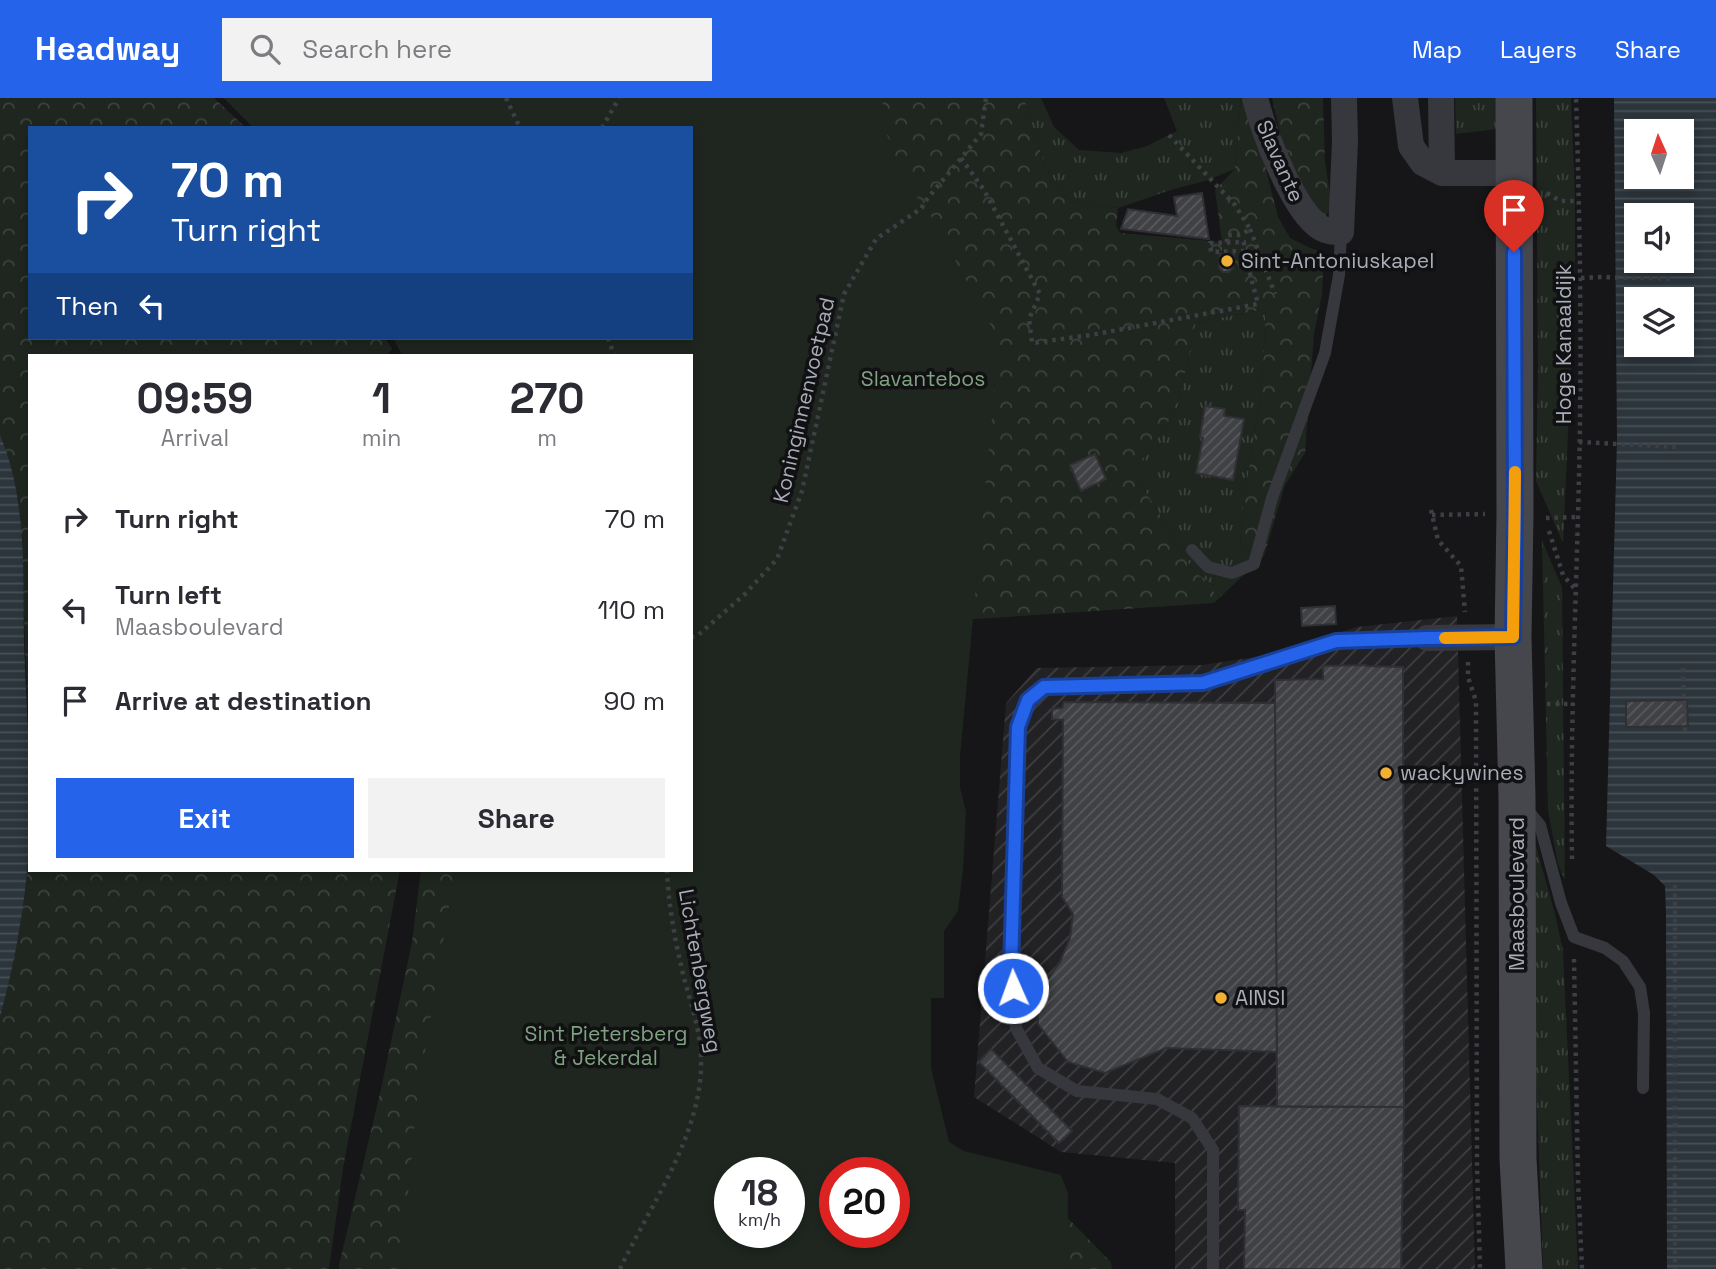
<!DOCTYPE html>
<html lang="en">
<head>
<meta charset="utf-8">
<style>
  body { margin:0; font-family:"Space Grotesk",sans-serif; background:#f2f2f3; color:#2b2b33; height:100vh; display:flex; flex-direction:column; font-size:26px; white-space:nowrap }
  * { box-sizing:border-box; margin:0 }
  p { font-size:23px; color:#7c7c81 }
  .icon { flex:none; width:38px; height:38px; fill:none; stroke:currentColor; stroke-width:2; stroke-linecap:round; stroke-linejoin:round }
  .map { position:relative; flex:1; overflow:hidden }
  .details { position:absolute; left:28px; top:256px; width:665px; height:518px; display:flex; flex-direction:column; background:#fff; border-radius:0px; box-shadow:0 4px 10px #0003 }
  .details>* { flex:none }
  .top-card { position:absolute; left:28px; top:28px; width:665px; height:214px; border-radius:0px; box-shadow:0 4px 10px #0003; background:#1a4fa0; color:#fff; overflow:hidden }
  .needle { width:46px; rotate:357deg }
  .fabs { position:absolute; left:1624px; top:21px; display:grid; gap:14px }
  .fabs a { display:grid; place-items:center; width:70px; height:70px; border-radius:0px; background:#fff; box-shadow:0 4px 10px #0003; font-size:35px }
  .speed { position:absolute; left:714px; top:1059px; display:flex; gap:14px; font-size:35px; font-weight:700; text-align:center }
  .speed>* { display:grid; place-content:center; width:91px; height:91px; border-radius:50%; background:#fff; box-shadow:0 4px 10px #0003; line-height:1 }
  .speed small { font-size:18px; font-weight:400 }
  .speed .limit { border:10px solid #d22; background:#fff; color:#111 }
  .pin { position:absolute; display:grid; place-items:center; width:60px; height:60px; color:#fff; margin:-72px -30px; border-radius:50% 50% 50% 0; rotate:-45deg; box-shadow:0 0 7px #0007 }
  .pin .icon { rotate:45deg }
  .me { position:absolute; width:77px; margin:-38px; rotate:358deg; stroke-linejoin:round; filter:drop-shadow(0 0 5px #0008) }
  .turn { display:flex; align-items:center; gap:24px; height:147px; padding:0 28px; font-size:32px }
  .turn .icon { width:91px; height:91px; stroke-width:2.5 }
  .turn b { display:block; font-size:49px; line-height:60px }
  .then { display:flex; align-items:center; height:66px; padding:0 28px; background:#0003; gap:14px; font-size:26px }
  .eta { display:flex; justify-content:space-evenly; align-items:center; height:119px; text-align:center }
  .eta b { font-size:42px; font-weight:700; line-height:49px }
  .action { display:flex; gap:14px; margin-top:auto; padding:14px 28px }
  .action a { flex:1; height:80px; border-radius:0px; background:#2563eb; color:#fff; font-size:28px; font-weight:700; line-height:80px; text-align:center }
  .action a+a { background:#f2f2f3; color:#2b2b33 }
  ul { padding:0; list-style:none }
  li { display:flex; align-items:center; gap:21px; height:91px; padding:0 28px }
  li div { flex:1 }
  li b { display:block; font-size:26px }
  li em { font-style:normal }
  header { display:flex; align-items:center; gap:42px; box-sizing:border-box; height:98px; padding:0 35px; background:#2563eb; color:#fff }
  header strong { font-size:33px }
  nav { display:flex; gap:38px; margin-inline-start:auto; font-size:24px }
  .search { width:490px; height:63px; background:#f2f2f3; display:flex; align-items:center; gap:18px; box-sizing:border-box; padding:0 24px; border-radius:0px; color:#7c7c81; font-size:26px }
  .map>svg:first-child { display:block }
  .industrial { fill:url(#industrial-furrows) }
  .grass { fill:url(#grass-tufts) }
  .forest { fill:url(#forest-crowns); fill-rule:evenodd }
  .park { fill:#1e261f; fill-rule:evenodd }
  .water { fill:url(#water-rules); fill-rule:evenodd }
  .building { fill:url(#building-hatch); stroke:#303034; stroke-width:2 }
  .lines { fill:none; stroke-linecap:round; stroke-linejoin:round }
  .path { stroke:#3d3f44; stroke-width:4.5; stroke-dasharray:3.5 5; stroke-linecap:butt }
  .lane { stroke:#37383d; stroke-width:12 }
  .street { stroke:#37383d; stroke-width:26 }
  .secondary { stroke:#45474d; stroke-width:37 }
  .route-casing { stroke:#184099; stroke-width:18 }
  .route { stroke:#2563eb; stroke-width:12 }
  .slow { stroke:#f59e0b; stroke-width:12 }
  .poi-dot { fill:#f2b134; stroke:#111113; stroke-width:2.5 }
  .labels { text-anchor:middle; stroke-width:7; stroke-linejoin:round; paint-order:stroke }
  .street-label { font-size:21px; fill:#a8adb8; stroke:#111113 }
  .poi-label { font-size:21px; fill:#a8adb8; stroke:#111113; text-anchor:start }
  .park-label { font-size:21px; fill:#7fa381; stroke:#111113 }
</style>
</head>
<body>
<header>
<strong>Headway</strong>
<div class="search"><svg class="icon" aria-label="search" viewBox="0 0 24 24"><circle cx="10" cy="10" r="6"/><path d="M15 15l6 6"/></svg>Search here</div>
<nav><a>Map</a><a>Layers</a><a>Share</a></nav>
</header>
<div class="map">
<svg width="1716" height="1171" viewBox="0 0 1716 1171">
  <defs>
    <pattern id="industrial-furrows" width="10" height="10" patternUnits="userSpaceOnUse" patternTransform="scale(1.75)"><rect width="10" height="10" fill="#222225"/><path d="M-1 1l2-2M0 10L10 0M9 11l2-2" fill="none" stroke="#3f3f43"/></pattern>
    <pattern id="grass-tufts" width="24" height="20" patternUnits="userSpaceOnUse" patternTransform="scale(1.75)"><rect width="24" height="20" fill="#1e261f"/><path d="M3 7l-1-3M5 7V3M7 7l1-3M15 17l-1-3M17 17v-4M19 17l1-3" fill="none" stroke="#3c433d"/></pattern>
    <pattern id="forest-crowns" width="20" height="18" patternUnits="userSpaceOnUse" patternTransform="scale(1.75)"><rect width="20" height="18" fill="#1e261f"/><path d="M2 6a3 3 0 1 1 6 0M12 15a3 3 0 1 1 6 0" fill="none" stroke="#3c433d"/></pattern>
    <pattern id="water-rules" width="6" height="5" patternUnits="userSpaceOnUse" patternTransform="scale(1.75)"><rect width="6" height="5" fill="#2c353c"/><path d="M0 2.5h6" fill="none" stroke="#485056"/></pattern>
    <pattern id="building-hatch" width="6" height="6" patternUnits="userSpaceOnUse" patternTransform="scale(1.75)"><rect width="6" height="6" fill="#404145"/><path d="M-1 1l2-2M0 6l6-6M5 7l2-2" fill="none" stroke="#595a5e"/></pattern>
  </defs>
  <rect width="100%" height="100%" fill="#161618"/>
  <path class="industrial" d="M1457 518 1475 1171H1175V1065L1061 1054 974 999 1006 605 1037 570 1202 567 1269 557 1357 529Z"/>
  <path class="grass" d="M1024 0H1041L1054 29 1079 52 1121 55 1147 48 1177 33 1164 0H1241L1235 71 1205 83 1174 91 1118 110 1083 107 1060 96 1044 65Z
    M1455 0H1497V31L1456 36Z
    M1536 0H1571L1575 98V181L1563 445 1536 383 1538 270Z
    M1266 211 1262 286 1242 416 1240 451 1264 458 1214 505V488L1196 475 1179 453 1160 417 1133 374 1177 311 1196 224Z
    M1542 443 1562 489 1565 782 1558 767 1548 712Z
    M1535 744 1556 820 1563 853 1578 1171H1543L1534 922Z"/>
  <path class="forest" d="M0 0H214L246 30H30V240H385L392 251 387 257H30V646C27 603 25 560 24 517 22 457 24 393 0 337Z
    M224 0H1024L1044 65 1060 96 1083 107 1118 110 1116 128 1120 135 1222 144 1215 92 1235 71 1241 0H1248L1278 119 1290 140 1310 150 1324 155 1322 196 1314 236 1305 355 1285 387 1264 458 1240 451 1242 416 1262 286 1266 211 1196 224 1177 311 1133 374 1160 417 1179 453 1196 475 1214 488V505L916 525 846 901 947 1047 1046 1098 1111 1164 1112 1171H861L789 1074 691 257V30H254ZM835 1074H894V1134H835Z
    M1272 0H1323L1325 64 1332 108 1324 121 1311 120 1282 43Z
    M30 692V772H400L343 1070 329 1171H0V919C15 865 24 808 29 752 30 732 29 712 30 692Z
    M421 772H625L564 1171H339V1167L381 991 412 844Z"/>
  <path class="park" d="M224 0H883L881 27 890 43 889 50 921 107 926 109 999 243 960 659V689L966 714 963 771 958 813 944 833V900H931V970L949 1044 964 1053 1061 1077 1068 1096 1067 1171H401L417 1002 455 772H691V257H402L393 240H691V30H254ZM730 1074H789V1134H730ZM835 1074H894V1134H835Z"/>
  <path class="water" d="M1614 0H1716V1171H1667L1666 816 1665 788 1654 777 1606 748 1617 342ZM1636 33H1682V79H1636ZM1636 117H1682V163H1636ZM1636 201H1682V247H1636Z
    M0 337C27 400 23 475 24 543 26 612 33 681 29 751 25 807 15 865 0 919Z"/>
  <path class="building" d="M1202 95 1209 141 1121 131 1128 111 1177 118 1174 99Z
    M1220 156 1234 157 1233 170 1229 174H1223L1219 170Z
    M1205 308 1225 311 1224 318 1244 321 1233 382 1196 375 1203 340 1200 339Z
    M1095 356 1106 381 1081 393 1070 367Z
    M1335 508 1336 526 1302 528 1301 510Z
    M1366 567V568L1403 569 1404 1009H1277L1275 582 1323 581V568Z
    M1687 602 1688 628 1626 629V603Z
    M1064 604 1275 605 1277 954 1166 950 1105 975 1068 964 1038 926V894L1060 864 1070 840 1073 816 1062 799 1063 622 1052 621V611L1062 610Z
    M991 951 1072 1033 1059 1045 979 964Z
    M1239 1008 1404 1009 1401 1171H1244L1245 1112H1238Z"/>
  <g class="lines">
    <path class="path" d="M506 0 520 30
      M602 30 619 0
      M1169 37 1235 107 1250 131 1241 137H1227V145
      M961 60 984 92 1040 196 1029 221 1032 245 1091 237 1258 206 1244 153
      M1547 95 1560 103H1579
      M1250 131 1275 196
      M1244 144V153L1211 154 1210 145Z
      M1581 180 1601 179 1674 181
      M608 240 614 257
      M1579 344 1678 349
      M1431 412 1438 442 1461 468 1465 514
      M1432 417 1485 416
      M1546 420 1578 419
      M1549 433 1563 477 1575 491
      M691 539 697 538 745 496 777 461 802 393 844 196 876 141 922 110 923 106 981 36 986 0
      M1468 564V579L1476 603 1477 1067 1480 1171
      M1683 570 1685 634
      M1547 606H1573
      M1572 761C1570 633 1576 505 1579 378 1582 252 1580 126 1576 0
      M1675 787V1171
      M1574 861 1578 1082 1582 1171
      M620 1171C654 1099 713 1022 699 939 695 914 686 891 681 867 674 838 668 801 667 772"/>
    <path class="lane" d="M1192 452 1208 469 1232 475 1254 466 1272 400 1325 255 1339 177 1341 134
      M1525 709 1540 727 1561 805 1574 839 1605 850 1623 863 1640 889 1644 915 1643 990
      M1213 1171V1052L1192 1020 1157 1001 1077 993 1038 970 1016 930 1011 870 1019 629 1028 602 1044 589 1203 585 1336 543 1427 540"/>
    <path class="street" d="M1255 0C1263 32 1293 113 1321 130 1328 134 1333 134 1341 134L1345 43 1344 0
      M1405 0 1411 48 1423 65 1442 75H1513
      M1441 0 1442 75
      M1427 540 1513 539"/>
    <path class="secondary" d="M1514 0 1515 416 1513 539 1517 699 1518 1061 1524 1171"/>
  </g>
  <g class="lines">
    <defs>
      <path id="route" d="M1013 890 1011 870 1018 629 1028 602 1044 589 1203 585 1336 543 1427 540 1513 539 1515 416 1514 154"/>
    </defs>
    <use href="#route" class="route-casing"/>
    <use href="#route" class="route"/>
    <path class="slow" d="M1445 540 1513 539 1515 374"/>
  </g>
  <g class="poi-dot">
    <circle cx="1227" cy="163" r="7"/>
    <circle cx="1386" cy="675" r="7"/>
    <circle cx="1221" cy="900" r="7"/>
  </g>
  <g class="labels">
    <g class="street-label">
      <text transform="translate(1280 63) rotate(66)" y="7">Slavante</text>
      <text transform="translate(1564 246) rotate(-90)" y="7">Hoge Kanaaldijk</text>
      <text transform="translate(804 302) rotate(-77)" y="7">Koninginnenvoetpad</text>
      <text transform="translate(1517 796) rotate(-90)" y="7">Maasboulevard</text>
      <text transform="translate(700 873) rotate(80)" y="7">Lichtenbergweg</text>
    </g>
    <g class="poi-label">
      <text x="1241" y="170">Sint-Antoniuskapel</text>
      <text x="1400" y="682">wackywines</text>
      <text x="1235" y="907">AINSI</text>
    </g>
    <g class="park-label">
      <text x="923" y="288">Slavantebos</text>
      <text x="606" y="943">Sint Pietersberg<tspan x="606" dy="24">&amp; Jekerdal</tspan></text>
    </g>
  </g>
</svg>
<div class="fabs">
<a><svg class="needle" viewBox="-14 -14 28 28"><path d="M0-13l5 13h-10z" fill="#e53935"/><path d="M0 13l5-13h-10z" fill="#7c7c81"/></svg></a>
<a><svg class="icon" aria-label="sound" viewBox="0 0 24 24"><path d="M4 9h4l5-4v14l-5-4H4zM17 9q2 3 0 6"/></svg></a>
<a><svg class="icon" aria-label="layers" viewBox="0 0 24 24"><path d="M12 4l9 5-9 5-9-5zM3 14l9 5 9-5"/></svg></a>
</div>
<div class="speed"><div>18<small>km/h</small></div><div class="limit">20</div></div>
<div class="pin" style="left:1514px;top:154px;background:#d93025"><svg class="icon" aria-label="arrive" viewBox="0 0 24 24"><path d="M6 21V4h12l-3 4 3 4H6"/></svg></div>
<svg class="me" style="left:1013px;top:890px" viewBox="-20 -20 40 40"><circle r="17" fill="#2563eb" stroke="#fff" stroke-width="3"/><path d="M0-11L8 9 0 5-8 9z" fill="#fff"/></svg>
<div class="top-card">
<div class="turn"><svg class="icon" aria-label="right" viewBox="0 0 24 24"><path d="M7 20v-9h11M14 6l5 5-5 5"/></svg><div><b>70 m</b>Turn right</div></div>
<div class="then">Then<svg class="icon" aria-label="left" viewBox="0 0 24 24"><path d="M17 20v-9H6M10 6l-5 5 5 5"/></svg></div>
</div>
<section class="details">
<div class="eta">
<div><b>09:59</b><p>Arrival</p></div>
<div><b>1</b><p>min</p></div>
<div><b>270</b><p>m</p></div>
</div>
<ul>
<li><svg class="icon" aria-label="right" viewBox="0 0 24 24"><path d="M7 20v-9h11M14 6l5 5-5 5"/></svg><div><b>Turn right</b></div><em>70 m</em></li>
<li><svg class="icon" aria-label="left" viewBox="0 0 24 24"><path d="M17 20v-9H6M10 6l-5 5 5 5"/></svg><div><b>Turn left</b><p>Maasboulevard</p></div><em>110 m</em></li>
<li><svg class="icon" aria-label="arrive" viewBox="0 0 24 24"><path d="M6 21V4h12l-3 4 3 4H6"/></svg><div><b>Arrive at destination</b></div><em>90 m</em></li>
</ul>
<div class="action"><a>Exit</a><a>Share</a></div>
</section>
</div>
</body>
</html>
